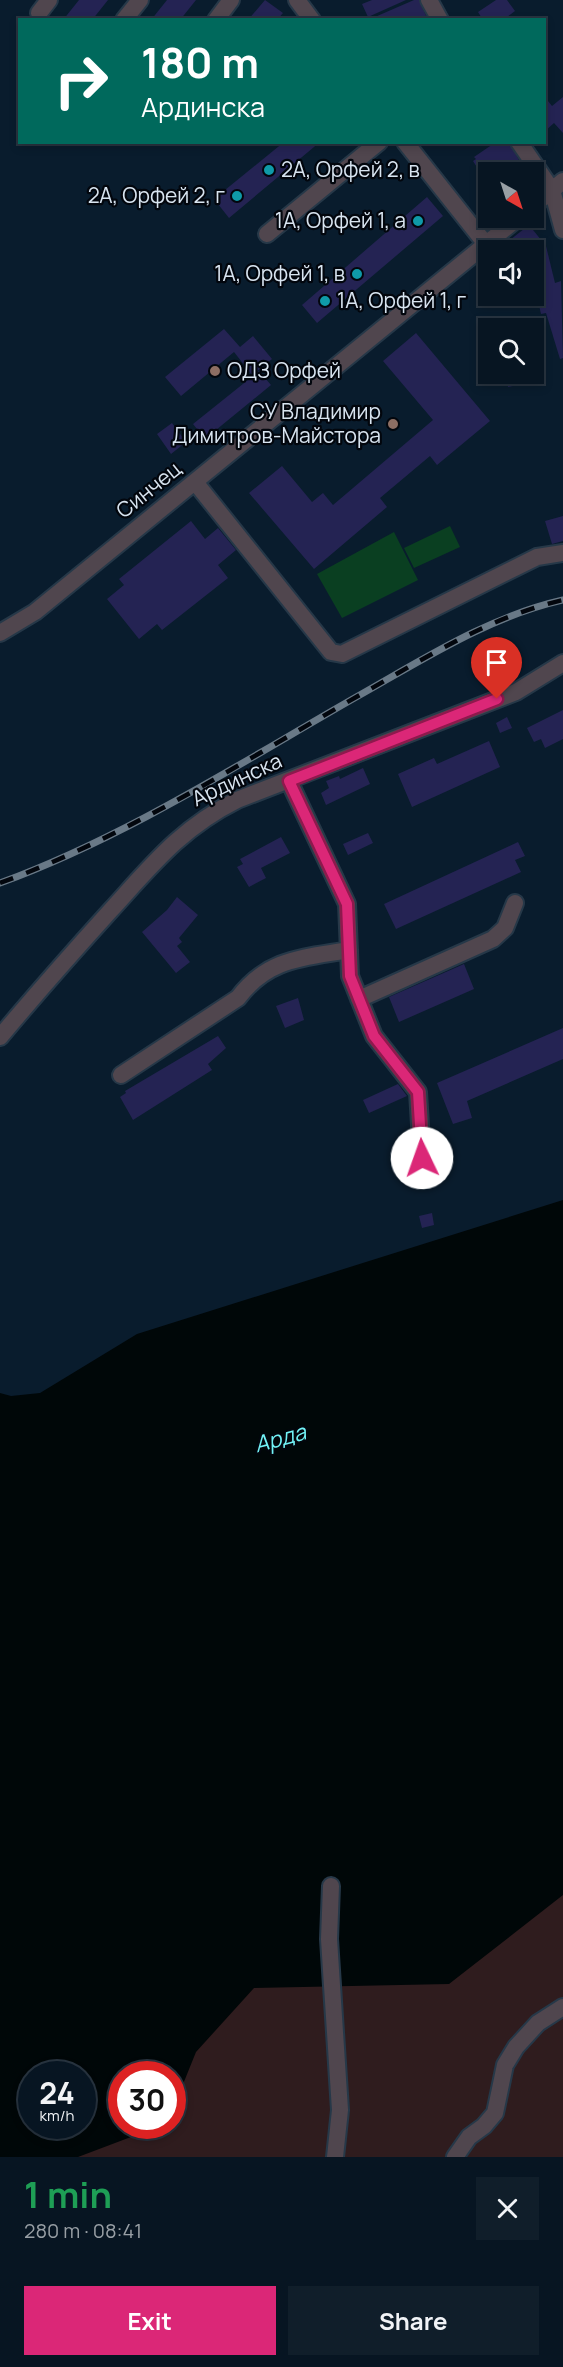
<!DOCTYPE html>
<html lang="en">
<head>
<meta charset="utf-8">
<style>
  body { margin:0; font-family:Manrope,sans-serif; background:#101e2a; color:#f1f3f6; height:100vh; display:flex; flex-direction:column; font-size:22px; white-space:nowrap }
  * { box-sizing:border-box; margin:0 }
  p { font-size:20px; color:#989fa5 }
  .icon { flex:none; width:33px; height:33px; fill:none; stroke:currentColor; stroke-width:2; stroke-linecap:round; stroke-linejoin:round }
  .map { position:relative; height:2157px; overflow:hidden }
  .panel { display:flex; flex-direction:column; background:#071522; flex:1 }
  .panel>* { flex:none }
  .hud { position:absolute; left:18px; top:18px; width:528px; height:126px; border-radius:0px; box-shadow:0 3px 9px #0003,0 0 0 2px #283440; background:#00695c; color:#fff; overflow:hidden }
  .needle { width:39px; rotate:141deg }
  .fabs { position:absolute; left:478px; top:162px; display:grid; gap:12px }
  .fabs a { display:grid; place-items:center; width:66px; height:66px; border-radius:0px; background:#071522; box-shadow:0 3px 9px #0003,0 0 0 2px #283440; font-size:30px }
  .speed { position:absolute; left:18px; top:2061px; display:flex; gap:12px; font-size:30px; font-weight:700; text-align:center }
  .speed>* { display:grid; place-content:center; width:78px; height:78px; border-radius:50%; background:#071522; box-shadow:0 3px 9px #0003,0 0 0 2px #283440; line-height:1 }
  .speed small { font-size:15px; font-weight:400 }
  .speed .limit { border:9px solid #d22; background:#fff; color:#111 }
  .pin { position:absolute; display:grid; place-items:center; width:51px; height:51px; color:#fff; margin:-62px -26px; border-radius:50% 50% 50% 0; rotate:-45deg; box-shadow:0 0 6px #0007 }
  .pin .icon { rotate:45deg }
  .me { position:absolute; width:66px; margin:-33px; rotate:357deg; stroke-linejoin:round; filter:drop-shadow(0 0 4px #0008) }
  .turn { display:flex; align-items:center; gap:21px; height:126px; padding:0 24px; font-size:27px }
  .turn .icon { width:78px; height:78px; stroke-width:2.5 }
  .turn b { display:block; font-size:42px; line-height:51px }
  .round { display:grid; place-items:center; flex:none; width:63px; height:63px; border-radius:0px; background:#101e2a }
  .summary { display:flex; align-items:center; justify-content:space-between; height:102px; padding:0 24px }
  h1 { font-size:36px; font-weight:700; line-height:45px; color:#1e9e55 }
  .cta { display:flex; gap:12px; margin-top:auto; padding:12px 24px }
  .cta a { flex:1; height:69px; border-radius:0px; background:#db2777; color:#fff; font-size:24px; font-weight:700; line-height:69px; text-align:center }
  .cta a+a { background:#101e2a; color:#f1f3f6 }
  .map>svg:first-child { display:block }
  .industrial { fill:#2f1c1e; fill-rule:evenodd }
  .green { fill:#0a3f21 }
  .water { fill:#000708; fill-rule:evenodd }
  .building { fill:#242353 }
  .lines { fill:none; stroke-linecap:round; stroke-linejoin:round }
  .minor-casing { stroke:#263848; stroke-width:20 }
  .minor { stroke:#50464e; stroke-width:16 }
  .rail-casing { stroke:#697987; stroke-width:7 }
  .rail { stroke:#02060d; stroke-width:4.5; stroke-dasharray:14; stroke-linecap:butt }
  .route-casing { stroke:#8e194d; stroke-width:15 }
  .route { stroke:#db2777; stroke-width:10 }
  .culture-dot { fill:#0f9aa8; stroke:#02060d; stroke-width:2 }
  .education-dot { fill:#8d6e63; stroke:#02060d; stroke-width:2 }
  .labels { text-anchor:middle; stroke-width:4.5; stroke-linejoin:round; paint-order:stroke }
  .poi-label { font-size:21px; fill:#d8e4f0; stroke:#02060d; text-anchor:end }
  .street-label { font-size:21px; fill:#d8e4f0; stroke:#02060d }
  .water-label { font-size:22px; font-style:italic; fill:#72f3f7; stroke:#02060d }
</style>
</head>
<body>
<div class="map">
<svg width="563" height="2157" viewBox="0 0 563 2157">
  <rect width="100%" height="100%" fill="#091c2d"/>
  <path class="industrial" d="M563 1697V2157H0V2089ZM32 2074H82V2126H32ZM122 2074H172V2126H122Z"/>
  <path class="green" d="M450 526 460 547 414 568 404 548Z
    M394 532 418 580 342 618 317 574Z"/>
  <path class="water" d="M563 1200V1895L449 1984 254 1988 196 2052 173 2109 172 2074H122V2126H160L78 2157H0V1393L11 1396 40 1393 137 1334ZM32 2074H82V2126H32Z"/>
  <path class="building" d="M79 0H108L92 20H63Z
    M167 0H196L180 20H151Z
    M265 0 283 13 277 20H248Z
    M372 0H406L368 17 362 4Z
    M414 0H419L428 20H368Z
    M496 0H507L515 11 503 20H483L478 12Z
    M544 96 552 106 563 97V133L554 123 544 132Z
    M284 142H320L229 218 214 199Z
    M496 142H509L519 160 498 172H489V186L473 161 476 159 474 157Z
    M427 197 443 216 317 323 302 305Z
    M529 225 546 246 555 283 561 281 563 358 560 359 546 313 541 314 535 287 540 286 534 250H497Z
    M224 329 240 347 253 336 272 359 252 375 234 352 181 396 165 377Z
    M416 333 490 421 437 465 430 456 380 498 387 507 314 569 249 493 282 466 312 502 323 493 333 505 433 420 383 361Z
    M259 371 271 385 205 439 193 424Z
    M506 374H521L523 384 508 387Z
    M172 423 186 442 171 454 157 434Z
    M563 516V541L552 544 545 521Z
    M191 521 205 539 218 528 236 550 218 565 228 578 162 630 157 624 139 639 107 599 124 585 119 579Z
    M563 710V739L545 748 541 739 534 742 527 728Z
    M507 717 512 728 500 733 496 723Z
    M489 741 500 767 412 807 398 774 434 758 437 764Z
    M363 768 370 784 326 805 321 793 329 788 326 781 339 776 340 779Z
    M368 833 373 843 348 855 343 844Z
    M281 837 290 853 261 868 266 878 249 887 237 867 243 864 240 859Z
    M518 842 525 856 515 860 521 872 396 929 384 904Z
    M177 897 198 915 179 938 182 942 177 946 190 962 176 973 142 932 167 910Z
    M464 964 474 989 399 1022 389 997Z
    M298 998 304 1020 285 1028 276 1006Z
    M563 1028V1059L467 1101 472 1118 453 1124 437 1083Z
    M218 1036 226 1048 208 1064 212 1070 133 1120 120 1097 126 1093 125 1091Z
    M398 1084 407 1096 369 1113 363 1100Z
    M432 1213 434 1225 422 1228 419 1216Z"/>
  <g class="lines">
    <defs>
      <path id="minor" d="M297 0 312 20
        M429 0 440 20
        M39 13 49 0
        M124 20 140 0
        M216 20 231 0
        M405 142 485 243
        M519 142 552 190 563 230
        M534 205 563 181
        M267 234 379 142
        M195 482 331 652 342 654 537 557 563 553
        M0 633 35 612 518 218
        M289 781 347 904 350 976 374 1036 418 1092 422 1158
        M359 999 493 939 505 928 515 903
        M0 1037C36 994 73 952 111 910 152 865 181 828 237 800L516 692 563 663
        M121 1075 238 998C268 958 303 958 349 950
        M331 1886 329 1939 340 2110 335 2157
        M455 2157 469 2137 484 2126 495 2113 505 2065 516 2047 538 2023 563 2007"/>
    </defs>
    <use href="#minor" class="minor-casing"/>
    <use href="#minor" class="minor"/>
    <defs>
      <path id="rail" d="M0 883C126 837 242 762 358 696 424 659 488 617 563 600"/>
    </defs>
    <use href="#rail" class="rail-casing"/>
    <use href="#rail" class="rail"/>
  </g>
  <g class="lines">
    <defs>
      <path id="route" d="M422 1158 418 1092 374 1036 350 976 347 904 289 781 497 699"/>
    </defs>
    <use href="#route" class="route-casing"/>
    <use href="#route" class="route"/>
  </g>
  <g class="culture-dot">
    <circle cx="269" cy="170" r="6"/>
    <circle cx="237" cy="196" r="6"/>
    <circle cx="418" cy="221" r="6"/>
    <circle cx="357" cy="274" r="6"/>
    <circle cx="325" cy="301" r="6"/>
  </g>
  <g class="education-dot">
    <circle cx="215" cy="371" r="6"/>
    <circle cx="393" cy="424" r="6"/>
  </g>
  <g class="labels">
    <g class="poi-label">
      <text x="281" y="177" text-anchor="start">2А, Орфей 2, в</text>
      <text x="225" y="203">2А, Орфей 2, г</text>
      <text x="406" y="228">1А, Орфей 1, а</text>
      <text x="345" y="281">1А, Орфей 1, в</text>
      <text x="337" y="308" text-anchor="start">1А, Орфей 1, г</text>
      <text x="227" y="378" text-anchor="start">ОДЗ Орфей</text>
      <text x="381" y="419">СУ Владимир<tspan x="381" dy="24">Димитров-Майстора</tspan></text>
    </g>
    <g class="street-label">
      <text transform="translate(149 490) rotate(-39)" y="7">Синчец</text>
      <text transform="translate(237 780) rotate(-25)" y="7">Ардинска</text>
    </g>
    <g class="water-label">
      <text transform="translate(280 1438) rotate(-15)" y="8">Арда</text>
    </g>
  </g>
</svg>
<div class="fabs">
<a><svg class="needle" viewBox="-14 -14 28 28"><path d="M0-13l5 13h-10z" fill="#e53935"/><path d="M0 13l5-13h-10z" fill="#989fa5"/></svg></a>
<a><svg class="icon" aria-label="sound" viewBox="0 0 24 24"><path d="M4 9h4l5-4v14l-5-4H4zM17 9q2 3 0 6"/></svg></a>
<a><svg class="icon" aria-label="search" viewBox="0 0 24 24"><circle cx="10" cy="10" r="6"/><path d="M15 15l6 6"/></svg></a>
</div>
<div class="speed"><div>24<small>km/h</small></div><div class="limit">30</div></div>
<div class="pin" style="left:497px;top:699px;background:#d93025"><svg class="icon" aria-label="arrive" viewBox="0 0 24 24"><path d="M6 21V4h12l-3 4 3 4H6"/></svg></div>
<svg class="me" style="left:422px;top:1158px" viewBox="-20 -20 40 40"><circle r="19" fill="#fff"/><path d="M0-13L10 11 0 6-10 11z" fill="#db2777"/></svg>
<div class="hud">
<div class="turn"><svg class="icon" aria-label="right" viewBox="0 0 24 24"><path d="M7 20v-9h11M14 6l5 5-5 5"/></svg><div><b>180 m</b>Ардинска</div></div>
</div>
</div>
<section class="panel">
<div class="summary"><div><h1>1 min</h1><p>280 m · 08:41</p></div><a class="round"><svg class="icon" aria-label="close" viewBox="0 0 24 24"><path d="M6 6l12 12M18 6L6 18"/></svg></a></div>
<div class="cta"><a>Exit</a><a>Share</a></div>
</section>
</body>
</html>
